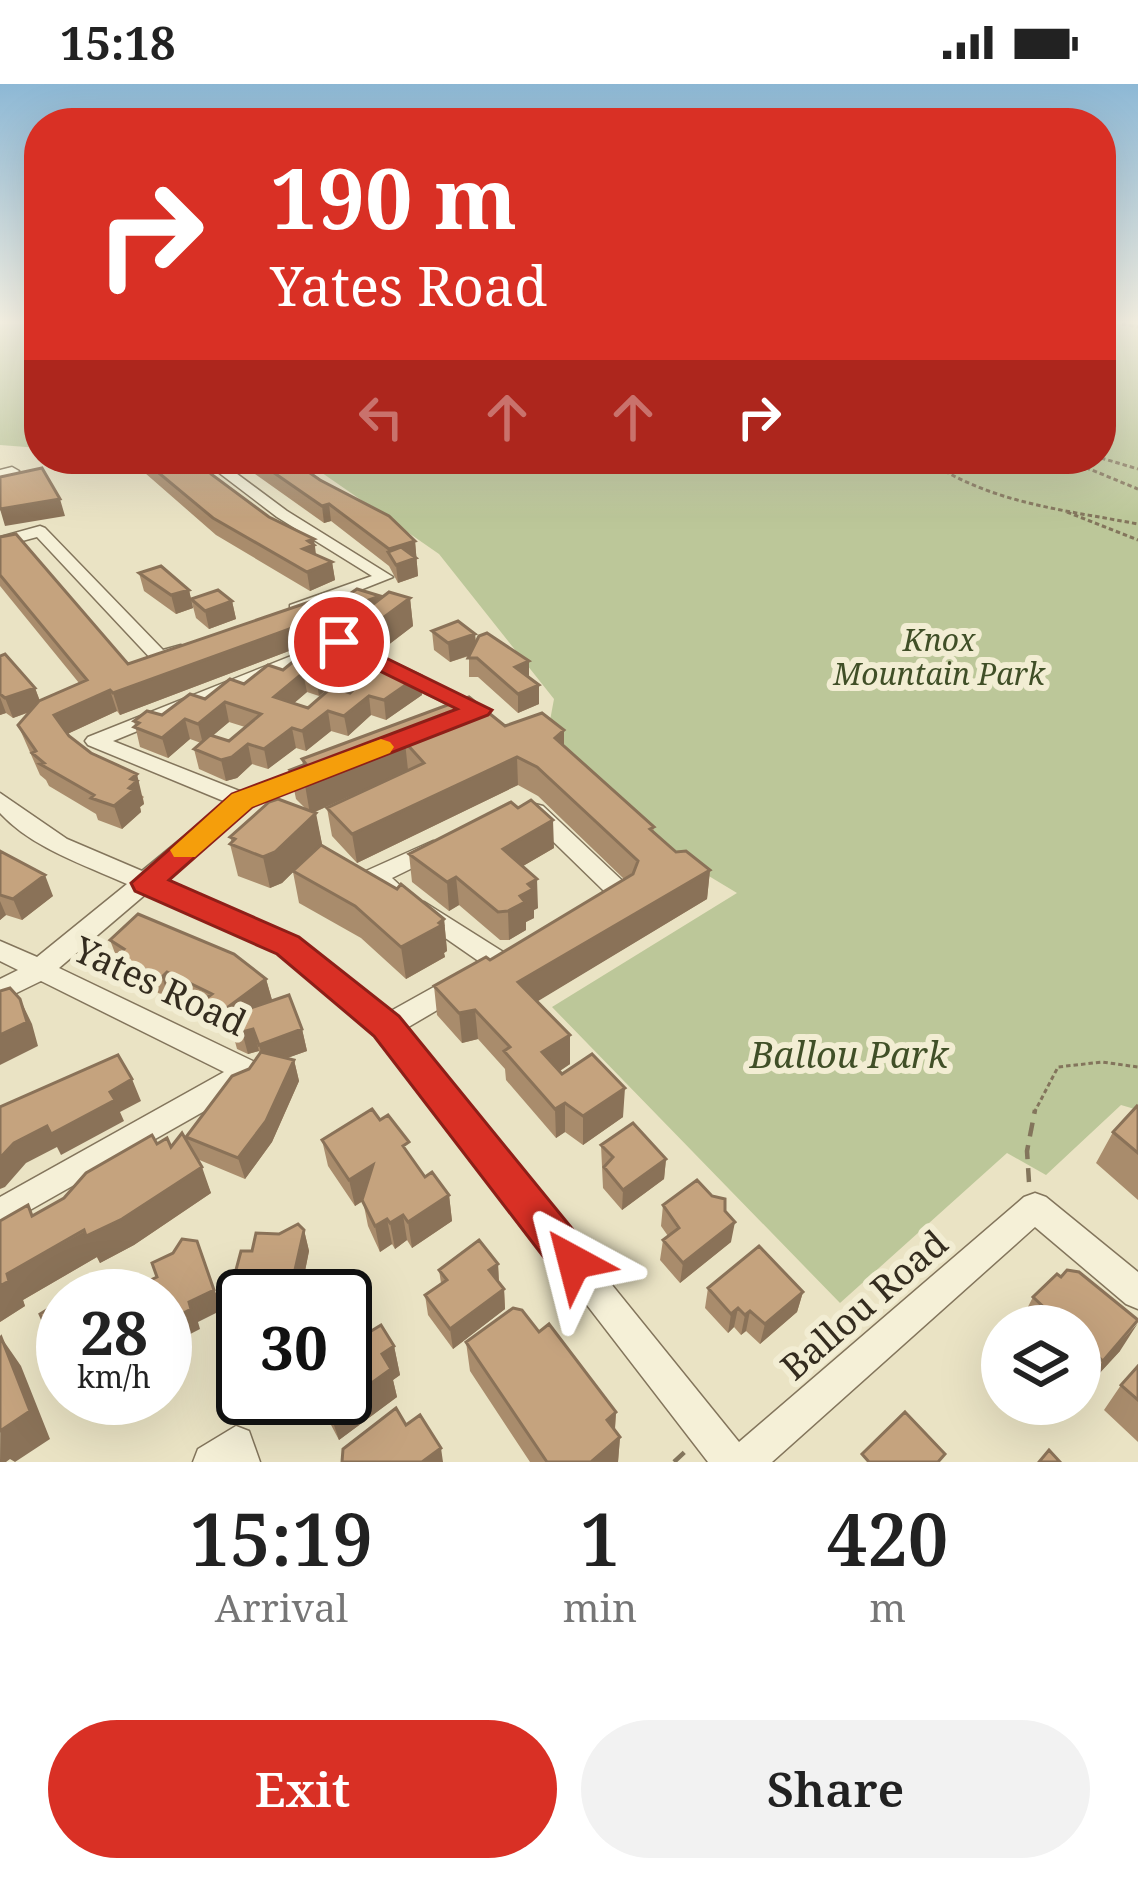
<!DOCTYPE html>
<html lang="en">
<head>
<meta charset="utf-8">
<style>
  body { margin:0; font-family:"Noto Serif",serif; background:#f2f2f2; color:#222; height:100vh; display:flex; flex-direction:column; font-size:45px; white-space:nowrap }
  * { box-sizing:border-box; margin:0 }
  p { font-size:39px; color:#767676 }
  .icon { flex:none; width:66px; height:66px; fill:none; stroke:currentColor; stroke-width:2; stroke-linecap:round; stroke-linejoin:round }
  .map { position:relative; height:1378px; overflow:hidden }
  .panel { display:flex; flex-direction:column; background:#fff; flex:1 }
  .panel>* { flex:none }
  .banner { position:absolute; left:24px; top:24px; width:1092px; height:366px; border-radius:48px; box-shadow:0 12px 48px #0002; background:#d93025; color:#fff; overflow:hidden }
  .buttons { position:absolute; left:981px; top:1221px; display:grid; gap:24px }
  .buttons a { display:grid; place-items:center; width:120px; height:120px; border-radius:50%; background:#fff; box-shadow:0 12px 48px #0002; font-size:60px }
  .speed { position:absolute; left:36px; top:1185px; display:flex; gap:24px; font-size:60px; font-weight:700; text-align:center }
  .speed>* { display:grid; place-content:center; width:156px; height:156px; border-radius:50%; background:#fff; box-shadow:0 12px 48px #0002; line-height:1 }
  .speed small { font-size:30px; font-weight:400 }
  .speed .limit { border:6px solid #111; border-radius:18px; background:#fff; color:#111 }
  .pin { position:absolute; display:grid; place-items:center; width:102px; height:102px; color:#fff; margin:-51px; border:6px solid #fff; border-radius:50%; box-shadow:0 3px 12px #0007 }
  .me { position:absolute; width:132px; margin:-66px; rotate:322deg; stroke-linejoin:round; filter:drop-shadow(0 0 9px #0008) }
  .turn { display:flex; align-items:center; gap:42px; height:252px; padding:0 48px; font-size:54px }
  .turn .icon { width:156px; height:156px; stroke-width:2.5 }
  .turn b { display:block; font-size:84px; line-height:102px }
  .lanes { display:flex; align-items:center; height:114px; padding:0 48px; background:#0003; justify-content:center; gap:60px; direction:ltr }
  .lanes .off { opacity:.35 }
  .eta { display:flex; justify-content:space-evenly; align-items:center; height:204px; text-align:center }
  .eta b { font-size:72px; font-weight:600; line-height:84px }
  .button { display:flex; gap:24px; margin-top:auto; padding:24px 48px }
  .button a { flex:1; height:138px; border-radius:72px; background:#d93025; color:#fff; font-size:48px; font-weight:600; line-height:138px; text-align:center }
  .button a+a { background:#f2f2f2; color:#222 }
  .status { display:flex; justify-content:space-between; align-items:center; height:84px; padding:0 60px; background:#fff; direction:ltr }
  .status svg { height:33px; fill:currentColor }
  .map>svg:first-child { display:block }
  .green { fill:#bcc799 }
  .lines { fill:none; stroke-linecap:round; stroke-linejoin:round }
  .minor-casing { stroke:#83755c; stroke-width:3 }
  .path-far1 { stroke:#83755c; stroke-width:3; stroke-dasharray:4.5 3; stroke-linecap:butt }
  .path { stroke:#83755c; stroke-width:4.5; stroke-dasharray:14 9; stroke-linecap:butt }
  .minor { fill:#f5f0d7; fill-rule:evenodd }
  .wall { fill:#a98c6c; fill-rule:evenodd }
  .shaded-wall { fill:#8a7258 }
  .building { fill:#c5a37e; stroke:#8a7258; stroke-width:3 }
  .route { fill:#d93025; stroke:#8d1f18; stroke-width:3 }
  .slow { fill:#f59e0b }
  .labels { text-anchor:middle; stroke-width:12; stroke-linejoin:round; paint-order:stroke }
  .park-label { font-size:30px; font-style:italic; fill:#404f27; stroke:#f2edd3 }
  .near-street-label { font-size:36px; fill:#342c1f; stroke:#f2edd3 }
  .near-park-label { font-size:36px; font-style:italic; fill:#404f27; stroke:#f2edd3 }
</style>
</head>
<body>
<div class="status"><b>15:18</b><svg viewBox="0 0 49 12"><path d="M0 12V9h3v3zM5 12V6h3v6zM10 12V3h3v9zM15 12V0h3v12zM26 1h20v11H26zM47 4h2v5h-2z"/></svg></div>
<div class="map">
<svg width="1138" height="1378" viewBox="0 0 1138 1378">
  <rect width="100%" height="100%" fill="#eae3c4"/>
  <path class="green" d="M0 240H39V364L0 361Z
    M1101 240H1138V1026L1121 1021 1046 1091 1007 1069 840 1219 552 923 737 809 649 756 546 658 554 615 439 470 302 375H1101Z"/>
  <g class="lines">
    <defs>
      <path id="minor" d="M201 375H217L287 427 393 493 302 529H290V521L372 492 277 433Z
        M12 383 19 387 17 390 0 394V386Z
        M40 442 45 444 163 566 181 561 190 566 187 570 160 580 154 578 37 453 0 463V453Z
        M339 553 486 627 483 631H469L338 565 113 657 242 708 318 681 328 688 325 693 250 721 162 796 297 855 389 928 450 894 459 891 468 894 472 901 468 908 405 945 739 1358 1024 1113 1035 1109 1046 1113 1138 1188V1225L1126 1220 1035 1143 772 1378H708L378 950 279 869 147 809 59 884 259 980 263 988 259 996 0 1143V1113L224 988 41 897 0 917V895L18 886 0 877V857L37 873 127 800C85 781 32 764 0 729V709L67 755 142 787 226 718 88 661 85 657 88 653Z
        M535 720 543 722 629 803 633 809 629 815 606 827 598 824 594 818 605 808 527 732 524 727 527 722Z
        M433 757 441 760 444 765 441 770 392 794 406 807 402 813H386L362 793 366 787Z
        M424 818 508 871 512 878 508 885 499 888 490 885 415 833 412 827 415 821Z
        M236 1342 249 1347 260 1378H193L198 1365Z"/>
    </defs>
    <use href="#minor" class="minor-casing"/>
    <path class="path-far1" d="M1122 240 1138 243
      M1101 374 1138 385
      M905 375 928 379
      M926 375C988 419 1065 426 1138 440
      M1065 375 1138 405
      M1067 428 1138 456
      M1034 1029 1058 983 1102 978 1138 983"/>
    <path class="path" d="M1029 1098 1027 1067 1035 1026
      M674 1378 688 1365"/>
    <use href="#minor" class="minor"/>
  </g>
  <path class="wall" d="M129 375H199L211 390 316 471 332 478 335 496 310 507 216 451Z
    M234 375H290L415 457 418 492 398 499 389 482 331 437 324 439Z
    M0 453 128 580 332 522 380 514H410L413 542 379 568 363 560 360 540 120 631 117 627 67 650 144 713 143 714 144 720 140 723 141 728 122 745 98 736 96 730 49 702 46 696 40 691 18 641 30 628 13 634 6 629 0 631V572L35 604 40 617 79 599 0 502Z
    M139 489 189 506 193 524 176 530 144 507Z
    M191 515 232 517 236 535 209 545 196 534Z
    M432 547 475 550 476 558 529 577V593L539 601V620L518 629 478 593H469V572L450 578 434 566Z
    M359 562 360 574 420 591 422 611 386 636 371 631 348 652 331 647 306 667 296 664 268 685 252 680 237 694 226 697 199 685 194 665 201 659 190 655 168 674 140 663 134 637 162 631 283 586 325 572 324 570ZM352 588 354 597 360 599 350 609 308 624 294 619 307 608 319 612 339 595V592L344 594ZM229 638 245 643 229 657 212 652Z
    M505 642 564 646V663L654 743 653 748 676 768 710 786 707 815 537 917 570 980 560 987 623 1033 583 1061 565 1048 556 1054 506 996 505 985 478 955 462 959 437 931 434 902 490 876 624 795 538 712 518 701 357 779 332 752 327 724 409 686 315 728 322 760 307 774 444 835 447 867 444 869 445 873 406 895 361 854 299 819 293 788 282 799 270 804 238 792 230 760 232 759 230 753 306 725 296 715 290 686 303 681 302 675Z
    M554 764 523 782 538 824 534 826V834L526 838V846L509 856H500L459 821 449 827 412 798 409 770Z
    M0 767 53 812 22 836 6 831 0 836Z
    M110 856 266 895 272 916 269 918 302 945 307 967 287 974 294 976 299 997 272 1058 245 1095 197 1075 211 1109 134 1161 100 1179 97 1173 23 1216 25 1222 0 1238 28 1121 33 1131 157 1060 171 1063H190L186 1053 249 985 260 969 259 967 248 970 237 965 232 946 227 950 211 937 207 926 174 910 169 914 124 893Z
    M1138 1023V1116L1096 1079 1113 1048Z
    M380 1036 425 1093 449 1111 452 1137 412 1164 407 1156 395 1165 392 1160 380 1168 368 1142 363 1117 355 1122 328 1082 322 1056Z
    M601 1061 666 1075 664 1095 622 1126 603 1104Z
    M663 1121 725 1127 731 1158 680 1199 660 1176 663 1156 668 1152 661 1142Z
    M304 1146 309 1167 300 1212H243V1236H236L228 1216 252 1167 279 1150Z
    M498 1180 499 1199 504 1205 505 1225 453 1265 428 1231 425 1211 441 1199 439 1186Z
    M1061 1193 1120 1267 1084 1306 1080 1302V1242H1018L1033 1213Z
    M708 1204 803 1208 797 1228 760 1260 746 1247 741 1251 734 1243 728 1249 705 1224Z
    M539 1248 616 1328 615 1346 620 1353 618 1378H530L470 1287 466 1258Z
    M368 1249 394 1262 400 1291 393 1296 397 1313 339 1356 323 1326 319 1314H345Z
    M1138 1282V1358L1104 1326 1121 1301Z"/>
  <path class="shaded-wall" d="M60 415 65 432 5 442 0 425Z
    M329 420 331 437 324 439 322 422Z
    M314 455 317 478 303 465 308 457Z
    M415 457 418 492 398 499 396 481 389 470V465Z
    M332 478 335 496 310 507 307 488Z
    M189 506 193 524 176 530 171 511Z
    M380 512 382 532 359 531 360 540 120 631 113 609Z
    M410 514 413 542 379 568 376 539Z
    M232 517 236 535 209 545 205 527Z
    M475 550 476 569 450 578 448 559Z
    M359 562 361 581 351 578 352 588 344 594 341 575Z
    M336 576 339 595 319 612 316 593Z
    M529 577V596L515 583Z
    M303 589 307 608 278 633 274 613Z
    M420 591 422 611 386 636 384 616Z
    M539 601V620L518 629V610Z
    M35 604 42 623 13 634 5 614Z
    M110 606 117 627 61 653 54 631Z
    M369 612 371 631 348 652 344 632Z
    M0 613 6 629 0 631Z
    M225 618 229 638 203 660 198 640Z
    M328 627 331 647 306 667 302 647Z
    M185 635 190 655 168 674 162 654Z
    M292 644 296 664 268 685 264 665Z
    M564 646V674L555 654Z
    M405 658 408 686 310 730 305 701Z
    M248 660 252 680 237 694 226 697 221 676Z
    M517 673 518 701 357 779 352 750Z
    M137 690 144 720 140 723 141 728 122 745 114 722 131 695Z
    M316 729 322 760 282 799 270 804 263 773Z
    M553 736 554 764 504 793 503 765Z
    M710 786 707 815 520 928 518 898Z
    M45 791 53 812 22 836 13 815Z
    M456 793 459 821 449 827 447 798Z
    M537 795 538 824 534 826V834L526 838V846L509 856 508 827 528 800Z
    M0 817 6 831 0 836Z
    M444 835 447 867 444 869 445 873 406 895 401 863Z
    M167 888 174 910 169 914 162 893Z
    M266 895 272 916 234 945 231 943 232 946 227 950 220 929Z
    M20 915 32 940 38 962 0 981V951Z
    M475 926 478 955 462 959 459 929Z
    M253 945 259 967 248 970 242 948Z
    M302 945 307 967 265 982 259 961Z
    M570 951V980L543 998 542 968Z
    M294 976 299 997 272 1058 245 1095 238 1074Z
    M132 995 141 1017 120 1028 124 1037 61 1071 57 1063 26 1079 5 1103 0 1105V1074L14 1059Z
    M625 1004 623 1033 583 1061V1032Z
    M565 1019V1048L556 1054 555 1025Z
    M666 1075 664 1095 622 1126 623 1106Z
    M373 1081 378 1107 355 1122 349 1096Z
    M202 1083 211 1109 134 1161 100 1179 97 1173 23 1216 25 1222 0 1238V1202L7 1190Z
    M449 1111 452 1137 412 1164 408 1138Z
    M403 1131 407 1156 395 1165 390 1139Z
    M387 1135 392 1160 380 1168 375 1142Z
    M735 1138 731 1158 680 1199 683 1179Z
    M304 1146 309 1167 300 1212H291L290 1208Z
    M197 1157 222 1226 198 1238 200 1245 167 1262 165 1257V1239Z
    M498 1180 499 1200 489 1186Z
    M504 1205 505 1225 453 1265 450 1245Z
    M803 1208 797 1228 760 1260 765 1240Z
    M738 1224 734 1243 728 1249 731 1230Z
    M750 1227 746 1247 741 1251 745 1231Z
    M1138 1239 1120 1267 1084 1306 1103 1277Z
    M1 1253 21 1282 50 1355 15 1378 10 1375 6 1378H0Z
    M394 1262 400 1291 393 1296 397 1313 339 1356 330 1329 382 1270Z
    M82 1314H103L88 1324Z
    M616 1328 614 1356 607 1336Z
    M620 1353 618 1378H591Z
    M441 1364 443 1378H422Z"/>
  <path class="building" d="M142 375H199L211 390 269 433 314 455 308 457 314 461 303 465 332 478 307 488 213 434Z
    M254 375H290L320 396 389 432 415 457 389 465 329 420 322 422Z
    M42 384 60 415 0 425V393Z
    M16 450 128 580 321 514 332 522 357 505 380 512 113 609 110 606 54 631 69 652 91 669 137 690 131 695 137 697 129 704 134 706 114 722 91 714 94 711 40 680 44 679 32 669 36 667 18 641 39 617 87 596 0 491V453Z
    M401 463 416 474 396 481 388 468Z
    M161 482 189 506 171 511 139 489Z
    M218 506 232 517 205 527 191 515Z
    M389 508 410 514 376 539 359 531Z
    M458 537 475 550 448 559 432 547Z
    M487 549 529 577 515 583 539 601 518 610 477 574H468L479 552Z
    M343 555 359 562 341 575 324 570Z
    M306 567 336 576 316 593 303 589 274 613 308 624 332 603 350 609 375 585 351 578 373 569 420 591 384 616 369 612 344 632 328 627 302 647 292 644 264 665 248 660 232 673 221 676 194 665 210 651 229 657 261 630 225 618 198 640 185 635 162 654 134 643 139 639 134 637 147 627 162 631 190 610 205 615 230 595 244 600 268 581 283 586Z
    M5 570 35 604 5 614 0 610V572Z
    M469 613 505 642 542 629 564 646 555 654 654 743 650 745 676 768 686 767 710 786 518 898 570 951 542 968 562 990 592 970 625 1004 583 1032 565 1019 555 1025 504 967 510 963 475 926 459 929 434 902 486 873 490 876 633 790 638 777 537 683 517 673 352 750 327 724 424 679 405 658 305 701 290 686 306 680 302 675Z
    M278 715 316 729 275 768 263 773 230 760 235 755 230 753 269 718Z
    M531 716 553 736 503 765 537 795 528 800 533 805 520 812 525 818 508 827 498 828 456 793 447 798 409 770 511 718 518 724Z
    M321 761 397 805 401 800 444 835 439 839 442 841 401 863 355 822 293 787Z
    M0 767 45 791 13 815 0 811Z
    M138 830 234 870 266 895 220 929 204 916 212 910 167 888 162 893 116 872 124 865 110 856Z
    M10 904 20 915 27 938 0 951V907Z
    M289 911 302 945 259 961 253 945 242 948 231 943 227 932Z
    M261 968 294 976 266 1037 238 1074 186 1053 232 992 249 985Z
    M118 971 132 995 110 1008 115 1016 51 1050 47 1042 14 1059 0 1074V1023Z
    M1137 1022 1138 1023V1069L1113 1048Z
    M372 1025 380 1036 388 1031 409 1058 403 1062 425 1093 432 1088 449 1111 408 1138 403 1131 390 1139 387 1135 375 1142 362 1116 373 1081 349 1096 322 1056Z
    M633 1039 666 1075 623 1106 604 1083 613 1073 601 1061Z
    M182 1049 202 1083 122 1135 86 1152 84 1146 7 1190 9 1197 0 1202V1137L28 1121 32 1132 64 1114 86 1089 152 1051 157 1060 167 1054 171 1063Z
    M697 1096 712 1112 725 1115V1127L735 1138 683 1179 663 1156 679 1144 663 1121Z
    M298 1140 304 1146 290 1208H265L264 1212H243V1216H228L241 1167H252L256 1149 279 1150Z
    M182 1155 197 1157 214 1206 189 1218 191 1225 165 1239V1212H148L144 1199 157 1193 152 1179 173 1169Z
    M479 1156 498 1180 489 1186 504 1205 450 1245 425 1211 447 1196 439 1186Z
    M759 1162 803 1208 765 1240 750 1227 745 1231 738 1224 731 1230 708 1204Z
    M1067 1186 1079 1188 1138 1236 1103 1277 1080 1256V1242H1064L1033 1213 1057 1190 1061 1193Z
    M102 1193 111 1212H70Z
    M342 1207 368 1249 381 1241 394 1262 382 1270 391 1285 330 1329 322 1314H345V1212H334Z
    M63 1216V1280L40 1230Z
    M513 1224 522 1226 539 1248 549 1240 616 1328 607 1336 620 1353 591 1378H547L466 1258Z
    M1 1253 30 1327 0 1347V1254Z
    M1138 1282V1316L1121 1301Z
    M396 1324 406 1341 420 1331 441 1364 422 1378H342L343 1365Z
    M905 1328 945 1370 938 1378H869L862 1370Z
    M1049 1366 1060 1378H1039Z"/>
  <linearGradient id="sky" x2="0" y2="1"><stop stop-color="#8db8d5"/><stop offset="0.55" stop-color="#f6f2e4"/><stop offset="1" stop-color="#f6f2e4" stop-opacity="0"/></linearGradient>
  <rect width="1138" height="433" fill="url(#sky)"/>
  <path class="route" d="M339 551 492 626 488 631 252 723 169 796 299 853 399 932 588 1164 595 1178 588 1193 574 1199 559 1193 374 952 277 870 135 807 131 799 232 710 457 625 331 563V553Z"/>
  <path class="slow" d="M381 655 390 658 394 663 390 669 252 723 195 773H174L170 766 232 710Z"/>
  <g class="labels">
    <g class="park-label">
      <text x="939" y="567">Knox<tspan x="939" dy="34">Mountain Park</tspan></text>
    </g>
    <g class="near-street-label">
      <text transform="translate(160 902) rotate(25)" y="13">Yates Road</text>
      <text transform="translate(864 1221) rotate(-41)" y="13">Ballou Road</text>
    </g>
    <g class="near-park-label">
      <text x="849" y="984">Ballou Park</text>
    </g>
  </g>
</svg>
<div class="buttons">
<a><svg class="icon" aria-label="layers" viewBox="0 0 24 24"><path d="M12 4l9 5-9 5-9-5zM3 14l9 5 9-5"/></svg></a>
</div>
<div class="speed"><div>28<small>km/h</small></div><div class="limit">30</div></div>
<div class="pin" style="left:339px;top:558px;background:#d93025"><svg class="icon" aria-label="arrive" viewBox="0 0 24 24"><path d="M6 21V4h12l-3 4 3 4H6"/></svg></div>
<svg class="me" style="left:574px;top:1178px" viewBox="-20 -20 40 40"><path d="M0-17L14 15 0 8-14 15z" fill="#d93025" stroke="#fff" stroke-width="4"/></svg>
<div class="banner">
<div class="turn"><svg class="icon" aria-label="right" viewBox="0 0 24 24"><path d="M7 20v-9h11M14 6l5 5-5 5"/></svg><div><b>190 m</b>Yates Road</div></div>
<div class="lanes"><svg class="icon off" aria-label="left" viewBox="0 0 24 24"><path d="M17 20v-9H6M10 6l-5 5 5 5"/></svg><svg class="icon off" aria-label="ahead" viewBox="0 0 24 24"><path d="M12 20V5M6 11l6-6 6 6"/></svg><svg class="icon off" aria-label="ahead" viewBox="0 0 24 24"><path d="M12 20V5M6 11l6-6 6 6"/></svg><svg class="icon" aria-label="right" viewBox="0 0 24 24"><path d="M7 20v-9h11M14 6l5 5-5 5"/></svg></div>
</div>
</div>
<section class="panel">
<div class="eta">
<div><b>15:19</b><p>Arrival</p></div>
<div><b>1</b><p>min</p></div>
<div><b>420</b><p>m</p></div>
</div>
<div class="button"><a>Exit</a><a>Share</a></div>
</section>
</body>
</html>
